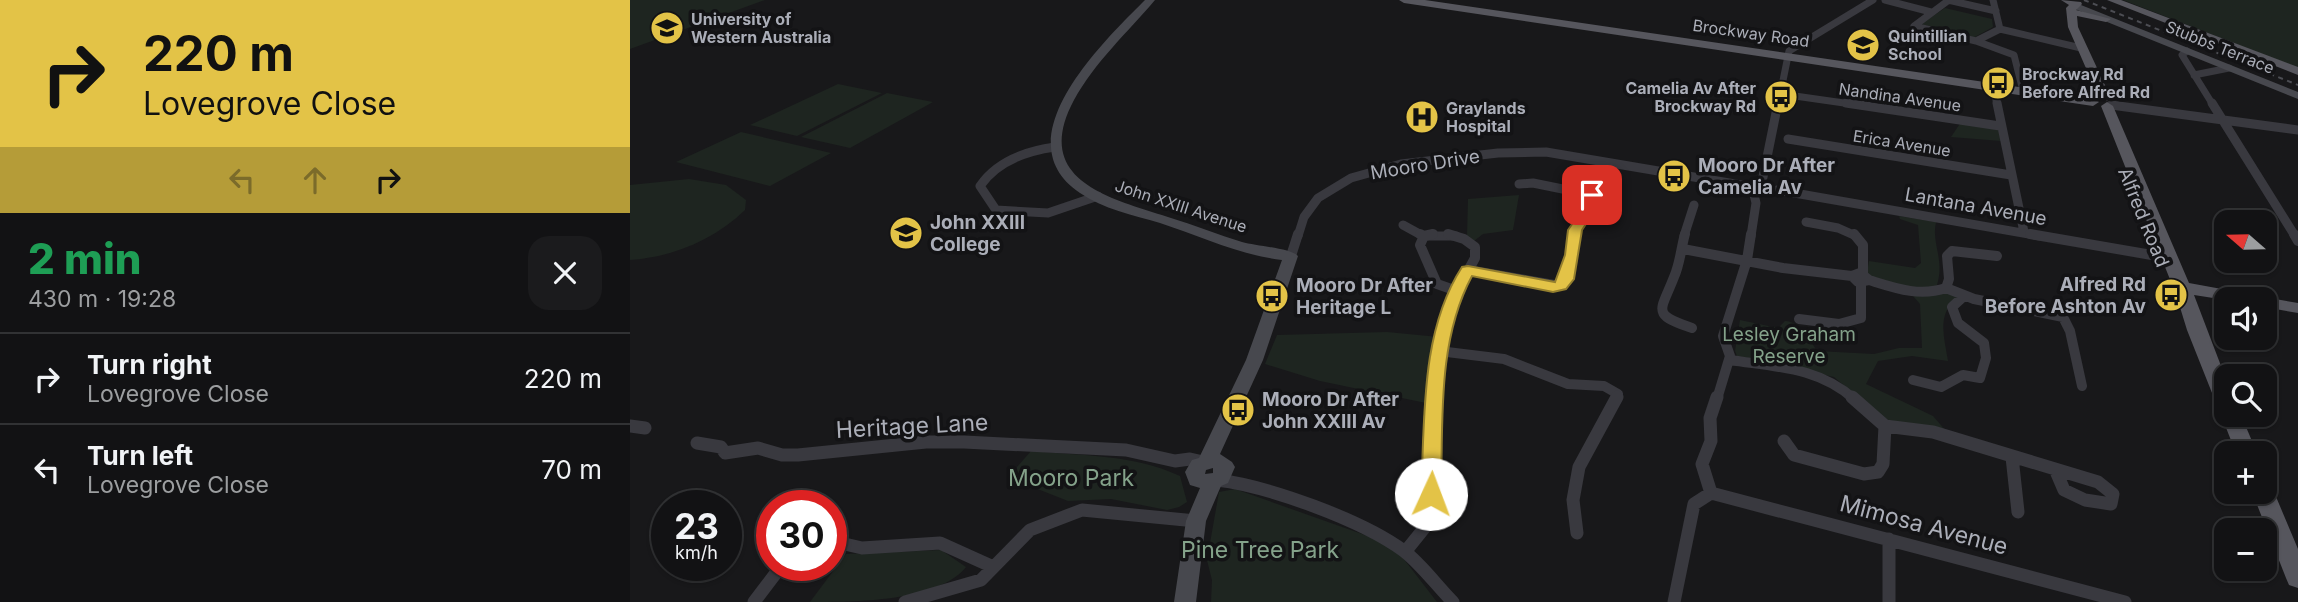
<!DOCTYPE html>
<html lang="en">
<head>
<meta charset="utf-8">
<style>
  body { margin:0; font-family:Inter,sans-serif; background:#1b1b1d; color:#f1f3f6; height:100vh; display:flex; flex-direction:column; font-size:26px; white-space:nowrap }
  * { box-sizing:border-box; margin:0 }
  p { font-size:23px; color:#9c9ea0 }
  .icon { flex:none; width:38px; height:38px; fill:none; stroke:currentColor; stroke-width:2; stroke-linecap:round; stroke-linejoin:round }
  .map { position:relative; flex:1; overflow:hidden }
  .side { display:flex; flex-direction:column; background:#121214; width:630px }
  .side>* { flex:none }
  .hud { background:#e3c347; color:#111; overflow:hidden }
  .needle { width:46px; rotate:290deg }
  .tools { position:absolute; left:1584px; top:210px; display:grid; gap:14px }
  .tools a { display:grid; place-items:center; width:63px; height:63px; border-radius:14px; background:#121214; box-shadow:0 2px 5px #0004,0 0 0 2px #313234; font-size:35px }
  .speed { position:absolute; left:21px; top:490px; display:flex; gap:14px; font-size:35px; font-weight:700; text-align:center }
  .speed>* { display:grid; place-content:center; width:91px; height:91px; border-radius:50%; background:#121214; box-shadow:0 2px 5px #0004,0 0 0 2px #313234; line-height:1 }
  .speed small { font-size:18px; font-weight:400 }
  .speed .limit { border:10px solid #d22; background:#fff; color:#111 }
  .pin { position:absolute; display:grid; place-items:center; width:60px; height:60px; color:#fff; margin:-30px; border-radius:14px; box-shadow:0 4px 10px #0006 }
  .me { position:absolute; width:77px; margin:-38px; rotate:2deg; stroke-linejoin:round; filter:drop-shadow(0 0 5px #0008) }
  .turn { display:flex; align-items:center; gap:24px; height:147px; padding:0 28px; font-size:32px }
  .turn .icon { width:91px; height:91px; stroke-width:2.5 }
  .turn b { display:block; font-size:49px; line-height:60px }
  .lanes { display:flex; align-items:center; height:66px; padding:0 28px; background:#0003; justify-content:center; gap:35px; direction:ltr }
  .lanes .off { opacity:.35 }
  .round { display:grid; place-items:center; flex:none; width:74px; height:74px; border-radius:21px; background:#1b1b1d }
  .headline { display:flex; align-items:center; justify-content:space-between; height:119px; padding:0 28px }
  h1 { font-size:42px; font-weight:800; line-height:52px; color:#1e9e55 }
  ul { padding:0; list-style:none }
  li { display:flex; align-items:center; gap:21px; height:91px; padding:0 28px; border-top:2px solid #313234 }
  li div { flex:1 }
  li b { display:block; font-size:26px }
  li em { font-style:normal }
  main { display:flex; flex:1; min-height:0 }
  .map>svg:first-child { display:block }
  .green { fill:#1e2520 }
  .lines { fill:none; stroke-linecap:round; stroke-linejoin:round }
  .street-far3 { stroke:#39393f; stroke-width:7 }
  .street-far2 { stroke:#39393f; stroke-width:9 }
  .street-far1 { stroke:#39393f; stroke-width:10 }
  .street { stroke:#39393f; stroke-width:13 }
  .secondary { fill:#47484e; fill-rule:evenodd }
  .primary { fill:#56565d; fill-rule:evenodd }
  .rail { stroke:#4c4d53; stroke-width:2; stroke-dasharray:5 4.5; stroke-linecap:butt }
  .route { fill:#e3c347; stroke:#947f2e; stroke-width:2 }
  .labels { text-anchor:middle; stroke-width:7; stroke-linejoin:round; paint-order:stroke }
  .far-poi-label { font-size:16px; font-weight:bold; fill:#abaeb8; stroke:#131315; text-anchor:start }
  .far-street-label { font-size:16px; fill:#abaeb8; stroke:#131315 }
  .street-label { font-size:19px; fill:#abaeb8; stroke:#131315 }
  .poi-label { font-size:19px; font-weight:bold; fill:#abaeb8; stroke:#131315; text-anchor:start }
  .park-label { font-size:19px; fill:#84a28a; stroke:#131315 }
  .near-street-label { font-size:23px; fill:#abaeb8; stroke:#131315 }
  .near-park-label { font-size:23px; fill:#84a28a; stroke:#131315 }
</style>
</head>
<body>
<main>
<section class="side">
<div class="hud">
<div class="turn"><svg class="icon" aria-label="right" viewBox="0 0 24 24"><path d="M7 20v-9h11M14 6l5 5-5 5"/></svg><div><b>220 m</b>Lovegrove Close</div></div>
<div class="lanes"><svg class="icon off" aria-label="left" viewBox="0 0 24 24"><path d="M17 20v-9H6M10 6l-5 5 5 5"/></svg><svg class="icon off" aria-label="ahead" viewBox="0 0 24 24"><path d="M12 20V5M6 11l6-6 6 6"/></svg><svg class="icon" aria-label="right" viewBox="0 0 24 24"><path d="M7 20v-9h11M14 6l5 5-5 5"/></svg></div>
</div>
<div class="headline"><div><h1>2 min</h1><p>430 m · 19:28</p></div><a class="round"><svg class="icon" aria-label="close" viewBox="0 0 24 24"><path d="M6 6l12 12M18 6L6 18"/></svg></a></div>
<ul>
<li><svg class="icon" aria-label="right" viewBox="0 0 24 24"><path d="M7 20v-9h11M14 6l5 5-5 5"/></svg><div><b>Turn right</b><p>Lovegrove Close</p></div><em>220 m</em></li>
<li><svg class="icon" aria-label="left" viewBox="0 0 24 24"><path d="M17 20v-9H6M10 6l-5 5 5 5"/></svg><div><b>Turn left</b><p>Lovegrove Close</p></div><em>70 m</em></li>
</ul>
</section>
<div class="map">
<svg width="1668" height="602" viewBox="0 0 1668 602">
  <rect width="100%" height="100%" fill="#18181a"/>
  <path class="green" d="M0 0H135L0 49Z
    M1493 0H1668V68Z
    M1315 8 1362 19 1363 27 1343 38 1291 24Z
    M208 84 252 93 167 136 120 125Z
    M257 93 303 102 220 148 171 137Z
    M1331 122 1369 130 1371 141 1321 137Z
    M111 132 201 153 140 186 46 162Z
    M59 179 96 185 116 200 115 210C84 240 43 257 0 260V185Z
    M889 195 883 230 853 234 844 241 837 236 838 199Z
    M1269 216 1306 222C1301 243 1315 259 1307 285L1298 290 1244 282 1237 273 1239 261 1285 268 1291 263 1288 225 1270 219Z
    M1317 291 1329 296C1306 313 1314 336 1318 361L1282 356 1248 361 1236 384 1303 416 1317 432 1253 419 1204 377 1107 356 1105 351 1110 320 1148 328 1155 321C1171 322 1178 337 1187 351L1244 354 1269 348H1292L1290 304 1283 296Z
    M757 332 809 337 796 403 690 381 635 364 647 335Z
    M401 451C452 456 503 454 550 476L557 502 549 507 537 510 481 499 438 501 385 480 387 467Z
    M605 489 763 545 807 602H581L582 580 577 560 589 492Z
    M311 550 336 567C308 602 223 602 180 602L216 554Z"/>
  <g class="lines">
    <path class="street-far3" d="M1255 0 1301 12
      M1318 0 1366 11
      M1319 0 1284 26 1346 41 1370 29 1363 0
      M1370 29 1451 48
      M1346 41 1384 55 1393 91
      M1557 51 1552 55 1583 105
      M1564 75 1599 68
      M1363 84 1367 105
      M1165 96 1228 105
      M1148 105 1159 51 1243 0"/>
    <path class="street-far2" d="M1216 103 1370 126
      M1367 103 1394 232
      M1582 103 1665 236
      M1481 105 1668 130
      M1158 139 1381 175
      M425 147C396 151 367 161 350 186L366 210 418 213 468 196
      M889 184 903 183 962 195 965 201 944 236
      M1147 190 1410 236
      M1176 222 1208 228 1226 236
      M773 225 793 236
      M668 236 674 217 688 198 721 178 771 164 868 153 916 152 1111 185H1128L1133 177 1148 103
      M795 236H826
      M1054 236 1064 205
      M1121 236 1126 203 1122 186"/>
    <path class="street-far1" d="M790 234 794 236
      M803 234 794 236 790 245 807 284 827 291
      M818 234 834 239 845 247V258L827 291
      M1055 234C1051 248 1050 264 1044 277 1031 311 1020 314 1062 328
      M1224 234 1233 245V274
      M1400 234 1539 258
      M1664 234 1668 241
      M1053 249 1153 268 1222 276
      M661 256 668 234
      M838 270 930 286 936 279 945 234
      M1230 273 1239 280 1228 282 1222 276Z
      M1239 280C1265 288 1289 297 1316 288L1319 279 1317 256 1322 251 1367 256
      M1316 288 1344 299 1433 317 1440 331 1452 386
      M1169 319 1209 324 1231 318V283
      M809 351 874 359 938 384 974 386 988 394 987 399
      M1100 360C1146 367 1188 367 1224 399
      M1283 380 1311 387 1333 375 1350 378 1356 358 1354 343 1328 323 1322 307 1334 296
      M806 399 807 367 827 291
      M1087 399 1100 356 1093 336 1117 260 1121 234"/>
    <path class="street" d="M1222 397 1255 426 1303 432 1468 482 1483 494 1481 504 1455 500 1434 490 1425 469
      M0 426 15 428
      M1154 441 1164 455 1234 474 1248 472 1253 464 1255 426
      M67 443 91 447 95 453 128 448 152 455H168L296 442H334L496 450 545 461 560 459 573 462
      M1382 457 1388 512
      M587 480C638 486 732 520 774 551 792 565 807 586 823 602
      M1081 493 1495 602
      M947 533 943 500 949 467 987 397
      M1259 539V602
      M206 542 232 548 310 543 361 566
      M775 552 800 521 806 397
      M124 602 152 565
      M275 602 351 580 400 530 452 510 566 521
      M1044 602 1064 504 1081 493 1072 464 1081 441 1080 418 1087 397"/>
    <path class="secondary" d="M515 0H525C497 33 465 62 444 100 400 182 483 199 541 218 565 225 588 235 612 242 626 246 660 248 668 256L633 360 590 454 602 462 605 467 598 483 591 486 576 521 566 602H544L556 521 570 488 560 485 555 472 562 460 569 458 616 360 652 260C609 255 570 236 530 223 503 215 473 209 450 193 371 140 473 42 515 0ZM583 468V473L575 474 576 470Z
      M1440 3H1446L1668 92V99L1440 7Z"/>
    <path class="primary" d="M769 0H795L1463 98 1469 102 1463 106 774 3Z
      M1431 0 1451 2 1452 4 1446 10 1481 19 1476 22 1447 16 1448 27 1481 98 1479 101 1469 98 1438 27 1436 8 1439 5Z
      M1477 0H1491L1668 67V75Z
      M1477 102 1483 106 1559 283 1619 294 1627 299 1634 297 1668 303V313L1634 307V299L1596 300 1564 295 1596 379V415H1611L1627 453H1606L1591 415 1595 410 1586 403 1557 330 1545 291 1536 286 1541 282 1471 106Z
      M1634 484 1641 486 1644 492 1668 549V588L1659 585 1656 578 1622 492H1634Z"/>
    <path class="rail" d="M1454 0 1668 85"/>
  </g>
  <path class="route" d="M962 191 967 192 971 201 952 230 944 279 936 289 923 292 842 276C807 341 813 422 811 494L808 499H793L791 494C795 419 790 332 832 267L838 266 925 282 935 255 938 230 958 201 955 195Z"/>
  <defs>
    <symbol id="university-disc" viewBox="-11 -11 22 22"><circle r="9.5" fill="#e3c347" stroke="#131315"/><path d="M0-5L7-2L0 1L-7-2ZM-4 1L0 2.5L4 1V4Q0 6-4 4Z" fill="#111"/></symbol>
    <symbol id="school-disc" viewBox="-11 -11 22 22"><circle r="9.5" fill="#e3c347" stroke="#131315"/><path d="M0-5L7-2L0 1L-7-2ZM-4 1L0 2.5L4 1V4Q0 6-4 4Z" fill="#111"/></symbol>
    <symbol id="bus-disc" viewBox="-11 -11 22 22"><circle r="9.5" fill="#e3c347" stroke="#131315"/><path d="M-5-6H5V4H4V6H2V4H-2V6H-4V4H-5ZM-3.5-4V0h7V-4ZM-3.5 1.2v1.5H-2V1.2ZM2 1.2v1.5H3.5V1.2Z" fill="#111"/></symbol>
    <symbol id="hospital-disc" viewBox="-11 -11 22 22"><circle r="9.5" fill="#e3c347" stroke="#131315"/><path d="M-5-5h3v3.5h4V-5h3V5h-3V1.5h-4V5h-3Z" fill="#111"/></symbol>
  </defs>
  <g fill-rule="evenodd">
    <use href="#university-disc" x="18" y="9" width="38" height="38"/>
    <use href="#school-disc" x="1214" y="26" width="38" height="38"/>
    <use href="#bus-disc" x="1349" y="64" width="38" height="38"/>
    <use href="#bus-disc" x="1132" y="78" width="38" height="38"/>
    <use href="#hospital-disc" x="773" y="98" width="38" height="38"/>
    <use href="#bus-disc" x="1025" y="157" width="38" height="38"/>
    <use href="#school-disc" x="257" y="214" width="38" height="38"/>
    <use href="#bus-disc" x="1522" y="276" width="38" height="38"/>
    <use href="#bus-disc" x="623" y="277" width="38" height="38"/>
    <use href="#bus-disc" x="589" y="391" width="38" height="38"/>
  </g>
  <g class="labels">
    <g class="far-poi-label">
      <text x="61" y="25">University of<tspan x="61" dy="18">Western Australia</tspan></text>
      <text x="1258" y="42">Quintillian<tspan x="1258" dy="18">School</tspan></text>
      <text x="1392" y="80">Brockway Rd<tspan x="1392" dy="18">Before Alfred Rd</tspan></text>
      <text x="1126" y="94" text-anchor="end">Camelia Av After<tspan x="1126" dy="18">Brockway Rd</tspan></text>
      <text x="816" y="114">Graylands<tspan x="816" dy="18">Hospital</tspan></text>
    </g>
    <g class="far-street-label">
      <text transform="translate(1121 33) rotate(8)" y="6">Brockway Road</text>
      <text transform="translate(1590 47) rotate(22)" y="6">Stubbs Terrace</text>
      <text transform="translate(1270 97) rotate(8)" y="6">Nandina Avenue</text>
      <text transform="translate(1272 143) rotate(9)" y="6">Erica Avenue</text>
      <text transform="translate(551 206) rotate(18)" y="6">John XXIII Avenue</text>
    </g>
    <g class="street-label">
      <text transform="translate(795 164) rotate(-9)" y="7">Mooro Drive</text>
      <text transform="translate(1346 206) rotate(10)" y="7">Lantana Avenue</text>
      <text transform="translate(1514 217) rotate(68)" y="7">Alfred Road</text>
    </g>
    <g class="poi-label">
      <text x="1068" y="172">Mooro Dr After<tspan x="1068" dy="22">Camelia Av</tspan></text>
      <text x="300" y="229">John XXIII<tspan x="300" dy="22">College</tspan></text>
      <text x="1516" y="291" text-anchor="end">Alfred Rd<tspan x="1516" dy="22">Before Ashton Av</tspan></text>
      <text x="666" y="292">Mooro Dr After<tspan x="666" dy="22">Heritage L</tspan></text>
      <text x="632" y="406">Mooro Dr After<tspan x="632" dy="22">John XXIII Av</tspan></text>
    </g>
    <g class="park-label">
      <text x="1159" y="341">Lesley Graham<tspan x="1159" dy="22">Reserve</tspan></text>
    </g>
    <g class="near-street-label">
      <text transform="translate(282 426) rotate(-3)" y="8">Heritage Lane</text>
      <text transform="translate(1294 525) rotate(15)" y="8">Mimosa Avenue</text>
    </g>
    <g class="near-park-label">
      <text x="441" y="486">Mooro Park</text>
      <text x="630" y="558">Pine Tree Park</text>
    </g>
  </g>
</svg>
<div class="tools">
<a><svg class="needle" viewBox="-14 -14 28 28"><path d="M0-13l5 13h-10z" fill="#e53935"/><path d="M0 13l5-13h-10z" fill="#9c9ea0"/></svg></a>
<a><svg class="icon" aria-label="sound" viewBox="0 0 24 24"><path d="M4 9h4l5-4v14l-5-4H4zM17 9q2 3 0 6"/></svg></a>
<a><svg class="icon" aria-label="search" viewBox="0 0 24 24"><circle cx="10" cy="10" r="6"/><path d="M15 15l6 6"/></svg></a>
<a>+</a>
<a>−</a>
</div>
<div class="speed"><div>23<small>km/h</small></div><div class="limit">30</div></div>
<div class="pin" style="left:962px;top:195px;background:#d93025"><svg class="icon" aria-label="arrive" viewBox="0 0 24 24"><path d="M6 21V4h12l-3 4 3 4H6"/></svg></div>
<svg class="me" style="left:801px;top:494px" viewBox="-20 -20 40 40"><circle r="19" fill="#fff"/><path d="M0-13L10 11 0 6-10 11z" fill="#e3c347"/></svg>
</div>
</main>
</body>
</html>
